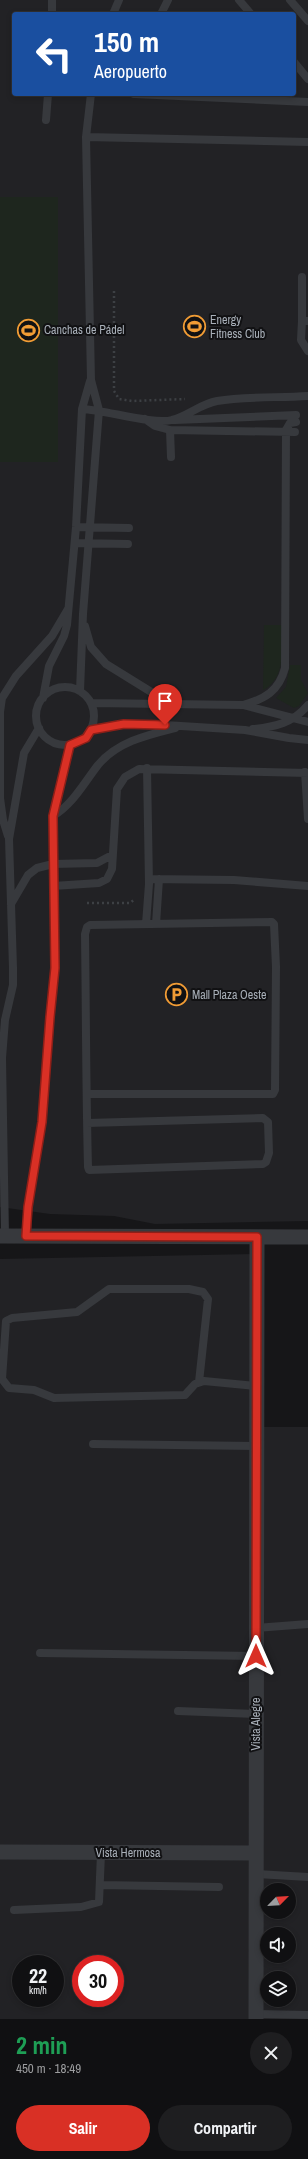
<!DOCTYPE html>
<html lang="es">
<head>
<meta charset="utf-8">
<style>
  body { margin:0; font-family:"Archivo Narrow",sans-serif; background:#1e1e20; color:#f1f3f6; height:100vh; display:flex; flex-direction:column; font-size:15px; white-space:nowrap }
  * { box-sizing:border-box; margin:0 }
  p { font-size:13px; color:#9c9d9f }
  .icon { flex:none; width:22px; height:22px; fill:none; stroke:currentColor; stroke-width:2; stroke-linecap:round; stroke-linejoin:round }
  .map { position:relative; height:2019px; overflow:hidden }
  .side { display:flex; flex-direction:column; background:#101012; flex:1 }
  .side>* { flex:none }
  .top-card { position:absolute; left:12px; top:12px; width:284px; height:84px; border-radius:4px; box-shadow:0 2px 6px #0003,0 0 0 1px #303032; background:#1a4fa0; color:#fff; overflow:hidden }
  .needle { width:26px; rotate:66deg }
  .tools { position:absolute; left:260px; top:1883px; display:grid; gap:8px }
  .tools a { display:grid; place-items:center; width:36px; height:36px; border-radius:50%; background:#101012; box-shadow:0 2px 6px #0003,0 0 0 1px #303032; font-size:20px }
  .speed { position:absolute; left:12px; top:1955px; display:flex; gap:8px; font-size:20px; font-weight:700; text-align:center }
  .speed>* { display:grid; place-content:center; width:52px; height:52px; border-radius:50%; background:#101012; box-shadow:0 2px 6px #0003,0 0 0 1px #303032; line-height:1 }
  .speed small { font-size:10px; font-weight:400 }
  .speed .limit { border:6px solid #d22; background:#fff; color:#111 }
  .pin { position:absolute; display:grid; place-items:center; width:34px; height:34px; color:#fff; margin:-41px -17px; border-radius:50% 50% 50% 0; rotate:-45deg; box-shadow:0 0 4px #0007 }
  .pin .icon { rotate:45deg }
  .me { position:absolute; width:44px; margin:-22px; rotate:0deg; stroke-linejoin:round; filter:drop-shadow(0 0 3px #0008) }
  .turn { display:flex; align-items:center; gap:14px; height:84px; padding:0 16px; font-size:18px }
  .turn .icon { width:52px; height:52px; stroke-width:2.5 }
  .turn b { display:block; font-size:28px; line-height:34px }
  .round { display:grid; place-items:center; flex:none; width:42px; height:42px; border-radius:21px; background:#1e1e20 }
  .headline { display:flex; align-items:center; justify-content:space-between; height:68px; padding:0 16px }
  h1 { font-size:24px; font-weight:700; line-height:30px; color:#1e9e55 }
  .action { display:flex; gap:8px; margin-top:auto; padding:8px 16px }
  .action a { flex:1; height:46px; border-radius:24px; background:#d93025; color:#fff; font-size:16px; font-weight:700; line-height:46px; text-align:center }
  .action a+a { background:#1e1e20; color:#f1f3f6 }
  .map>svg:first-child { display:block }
  .built { fill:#222225; fill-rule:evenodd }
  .green { fill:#1e261e }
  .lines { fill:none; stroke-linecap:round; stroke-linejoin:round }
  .path { stroke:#3d4044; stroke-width:2.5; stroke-dasharray:2 3; stroke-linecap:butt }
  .service { stroke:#37393d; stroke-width:8 }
  .minor { stroke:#37393d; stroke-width:15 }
  .route-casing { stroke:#8d1f18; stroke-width:10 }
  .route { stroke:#d93025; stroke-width:7 }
  .labels { text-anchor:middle; stroke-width:4; stroke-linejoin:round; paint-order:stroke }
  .poi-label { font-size:12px; fill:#a8afb8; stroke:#111113; text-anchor:start }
  .street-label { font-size:12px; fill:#a8afb8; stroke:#111113 }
</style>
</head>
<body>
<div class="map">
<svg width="308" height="2019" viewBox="0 0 308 2019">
  <rect width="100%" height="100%" fill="#161618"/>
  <path class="built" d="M0 0H308V1221L155 1224 114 1216 50 1214 0 1207ZM14 14H294V94H14Z
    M254 1254 255 1427H308V2019H0V1259ZM267 1890H289V1912H267ZM267 1934H289V1956H267ZM21 1964H55V1998H21ZM81 1964H115V1998H81ZM267 1978H289V2000H267Z"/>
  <path class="green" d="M0 197H58V462H0Z
    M264 625H282C281 648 287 678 263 690Z
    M290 665H301V680L308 693 299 706 294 708 276 698 286 687Z"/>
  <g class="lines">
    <path class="path" d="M114 291V391L119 399 132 401 185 399
      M87 903H130L135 899"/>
    <path class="service" d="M52 0V14
      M239 0 251 14
      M290 0 308 21
      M113 14 119 0
      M161 14 168 0
      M294 62 308 79
      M134 94 308 102
      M46 120 48 94
      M86 137 308 142
      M302 277V321H308
      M302 321 301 340 308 351
      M82 409C105 410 154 425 172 420 188 416 200 404 217 401 246 396 278 398 308 396
      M145 419 155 426 170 430 295 432
      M175 420 296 415
      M170 430 171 457
      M76 527 129 528
      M75 543 128 544
      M85 626 91 647 106 664 169 703
      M36 716a29 29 0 1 1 58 0a29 29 0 1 1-58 0Z
      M80 691 83 614 99 410 91 380 86 137 91 94
      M43 698 49 666 64 636 67 625 76 527 82 409 90 381
      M92 703 243 705 308 722
      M243 705C265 699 279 691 285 668L286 430 290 423 296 422
      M253 729C275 727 293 723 308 705
      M91 730 124 724H149L245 730 289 738 308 740
      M305 772 308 819
      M53 816C73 804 84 783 98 765 117 742 147 735 175 728
      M8 836 3 820 0 798V712L2 698 16 676 52 636 68 609
      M149 879 234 880 308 886
      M53 886 99 883 107 879 112 869 117 789 125 777 139 769 308 773
      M11 904 28 875 37 868 53 864 97 863 112 855
      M146 924 149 884 147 768
      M156 924 159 879
      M87 1123 263 1118 268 1122 269 1153 266 1162 263 1164 89 1170 88 1167C86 1089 86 1011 85 934L87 927 90 925 272 922 274 924 276 967 275 1090 273 1094H88
      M5 1236 2 1058 5 1020 13 985V968L9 839 24 753 39 728
      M27 1236 28 1207 42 1122 50 1017 55 968 53 816 70 745
      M199 1382 208 1299 203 1292 189 1289H109L77 1312 12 1318 6 1321 2 1379 9 1388 34 1390 54 1398 185 1395 195 1384 204 1381 256 1386
      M93 1444 256 1446
      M256 1628 308 1624
      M40 1653 256 1656
      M178 1711 256 1714
      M257 1874 308 1877
      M100 1885 219 1887
      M14 1910 81 1907 99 1902 101 1853
      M256 2014 308 2015"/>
    <path class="minor" d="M0 1236 308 1237
      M0 1852 256 1853
      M256 2019 257 1237"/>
  </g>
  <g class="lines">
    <defs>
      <path id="route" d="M165 725 124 724 91 730 86 738 70 745 53 816 55 968 50 1017 42 1122 28 1207 26 1236 257 1237 256 1656"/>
    </defs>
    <use href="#route" class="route-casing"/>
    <use href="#route" class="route"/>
  </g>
  <defs>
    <symbol id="stadium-ring" viewBox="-11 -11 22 22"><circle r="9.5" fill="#111113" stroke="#f19c35" stroke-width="1.5"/><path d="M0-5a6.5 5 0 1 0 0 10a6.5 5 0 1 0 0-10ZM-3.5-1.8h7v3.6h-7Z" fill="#f19c35"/></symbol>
    <symbol id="parking-ring" viewBox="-11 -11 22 22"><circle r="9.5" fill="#111113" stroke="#f19c35" stroke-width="1.5"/><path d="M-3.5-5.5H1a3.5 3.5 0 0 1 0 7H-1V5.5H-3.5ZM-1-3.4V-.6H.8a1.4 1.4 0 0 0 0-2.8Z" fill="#f19c35"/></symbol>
  </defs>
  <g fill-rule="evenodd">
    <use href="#stadium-ring" x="182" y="314" width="25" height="25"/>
    <use href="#stadium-ring" x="16" y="318" width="25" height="25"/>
    <use href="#parking-ring" x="164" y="982" width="25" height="25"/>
  </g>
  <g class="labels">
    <g class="poi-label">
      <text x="210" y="324">Energy<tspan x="210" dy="14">Fitness Club</tspan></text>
      <text x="44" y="334">Canchas de Pádel</text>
      <text x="192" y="999">Mall Plaza Oeste</text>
    </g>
    <g class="street-label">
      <text transform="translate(256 1724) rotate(-90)" y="4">Vista Alegre</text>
      <text x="128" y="1857">Vista Hermosa</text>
    </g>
  </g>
</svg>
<div class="tools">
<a><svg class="needle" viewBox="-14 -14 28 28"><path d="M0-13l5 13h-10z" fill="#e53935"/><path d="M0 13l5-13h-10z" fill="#9c9d9f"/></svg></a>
<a><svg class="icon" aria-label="sound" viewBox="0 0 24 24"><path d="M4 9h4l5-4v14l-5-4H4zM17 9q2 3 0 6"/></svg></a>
<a><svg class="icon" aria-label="layers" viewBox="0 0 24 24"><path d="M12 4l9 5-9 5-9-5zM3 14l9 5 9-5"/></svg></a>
</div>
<div class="speed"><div>22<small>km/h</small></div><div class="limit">30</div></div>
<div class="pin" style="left:165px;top:725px;background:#d93025"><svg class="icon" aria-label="arrive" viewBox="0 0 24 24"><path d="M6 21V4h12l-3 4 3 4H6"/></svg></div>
<svg class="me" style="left:256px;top:1656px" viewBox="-20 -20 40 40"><path d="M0-17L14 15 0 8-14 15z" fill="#d93025" stroke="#fff" stroke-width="4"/></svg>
<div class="top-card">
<div class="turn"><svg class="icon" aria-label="left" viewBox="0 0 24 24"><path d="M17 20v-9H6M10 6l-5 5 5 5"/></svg><div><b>150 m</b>Aeropuerto</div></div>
</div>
</div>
<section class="side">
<div class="headline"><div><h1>2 min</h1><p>450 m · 18:49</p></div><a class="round"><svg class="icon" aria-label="close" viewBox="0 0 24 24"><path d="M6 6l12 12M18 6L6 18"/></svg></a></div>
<div class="action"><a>Salir</a><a>Compartir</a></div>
</section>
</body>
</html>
